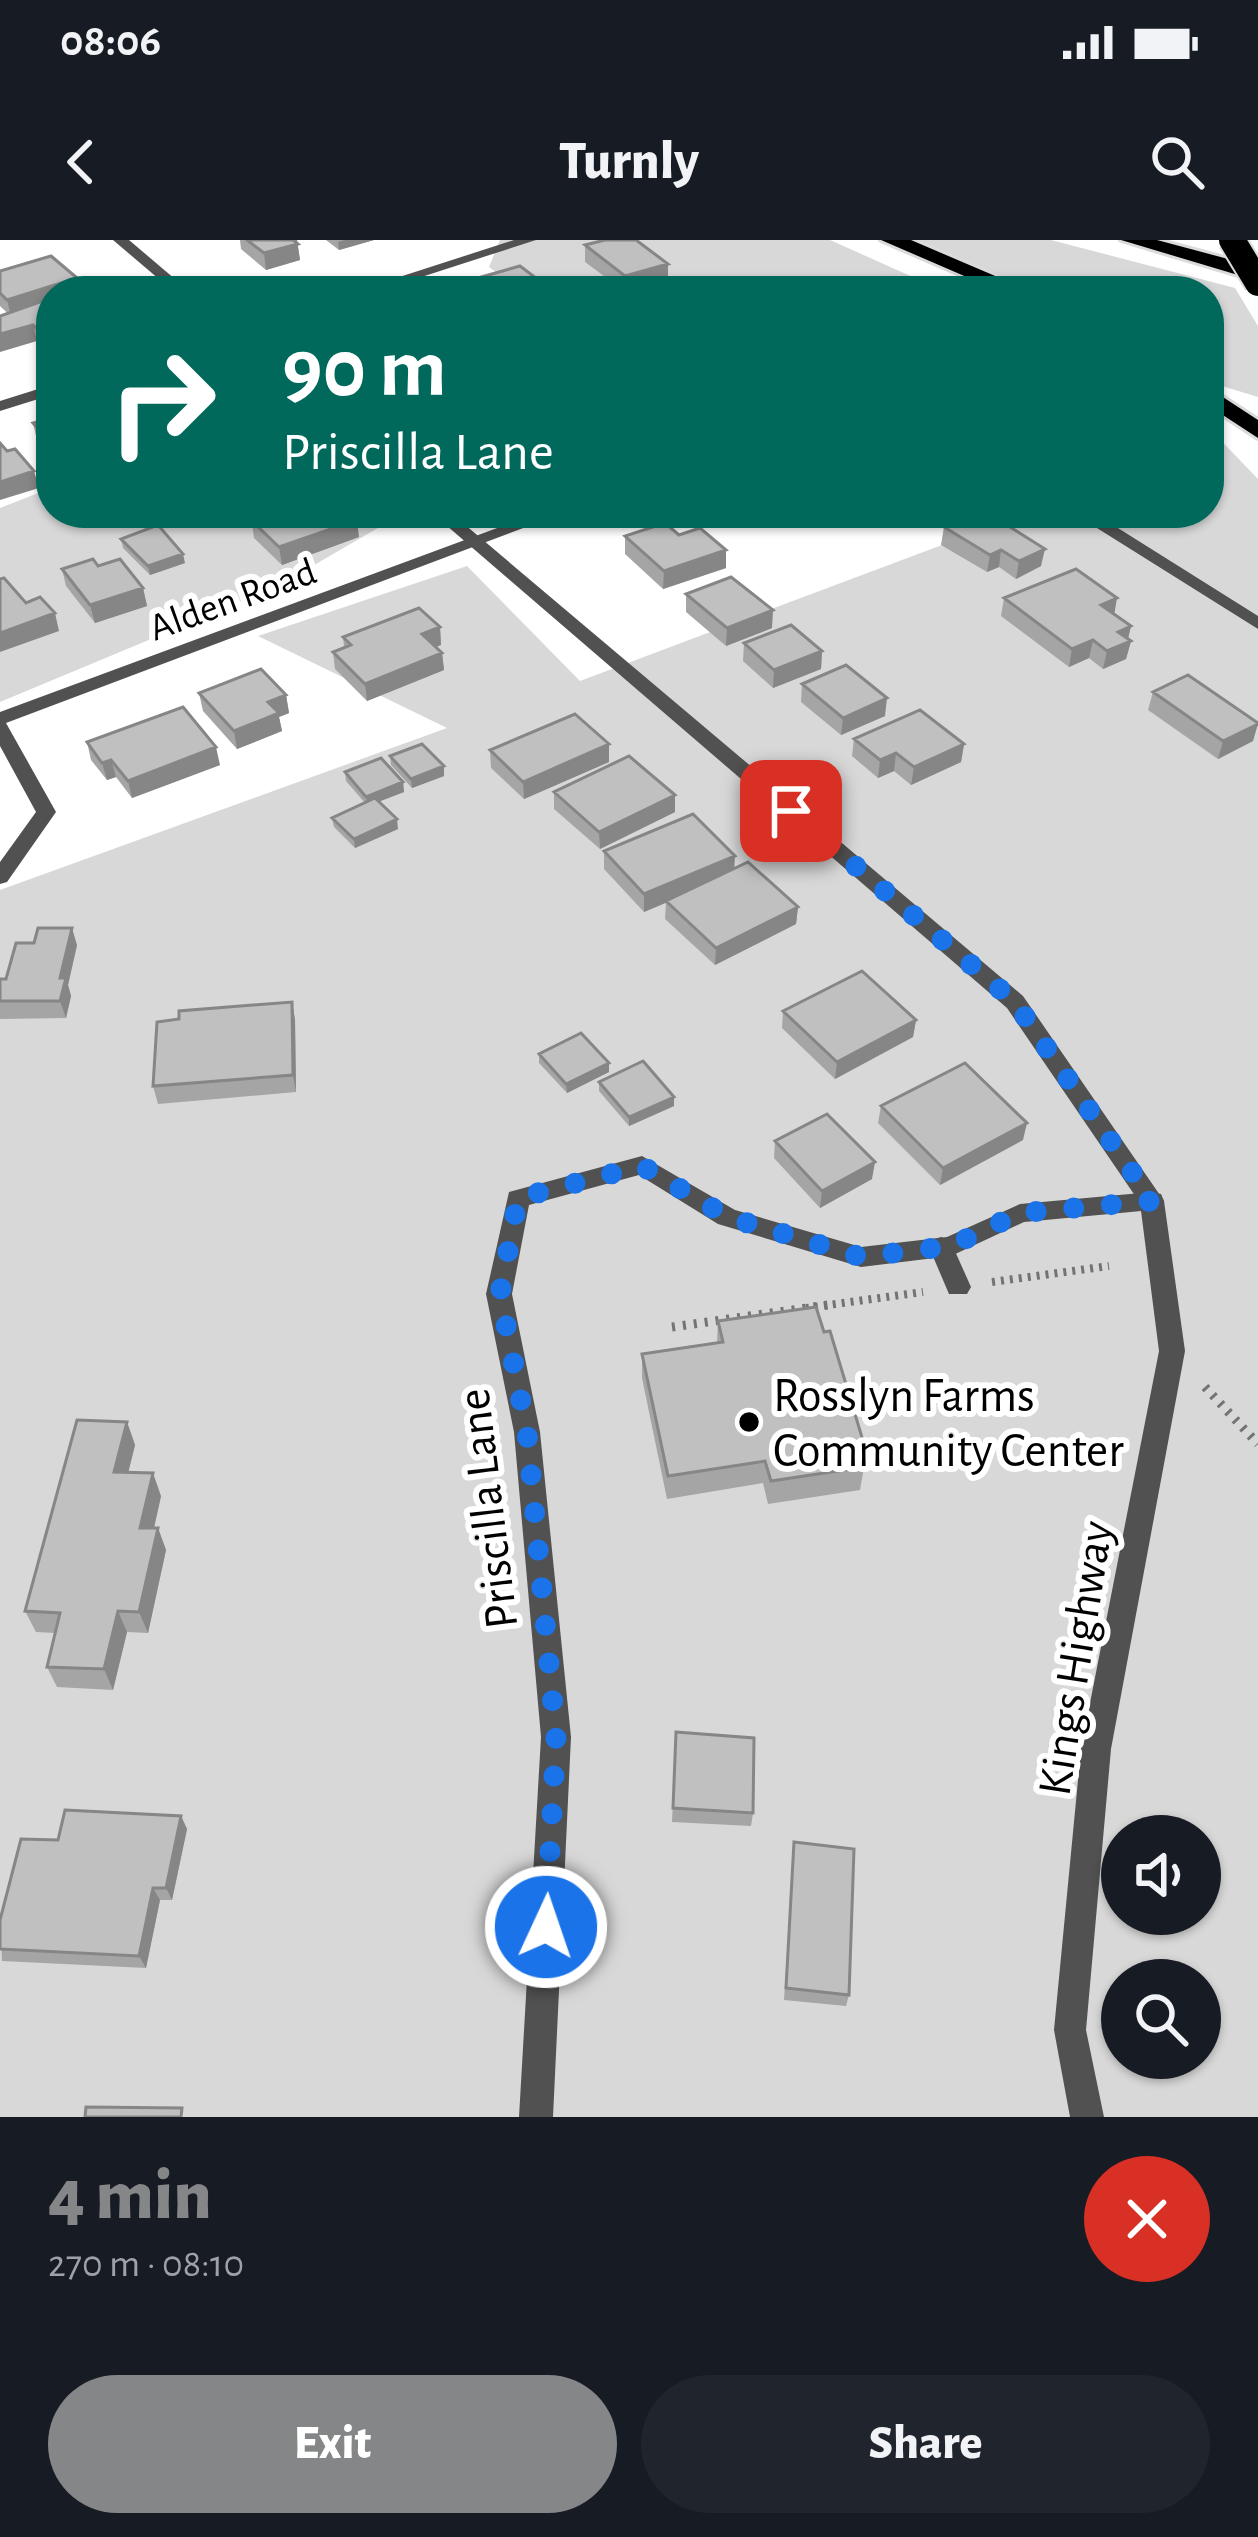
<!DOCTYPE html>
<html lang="en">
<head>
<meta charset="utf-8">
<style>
  body { margin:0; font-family:"Alegreya Sans",sans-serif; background:#20242c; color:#f1f3f6; height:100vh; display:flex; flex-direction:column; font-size:45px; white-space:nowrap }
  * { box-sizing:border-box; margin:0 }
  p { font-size:39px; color:#9ea1a6 }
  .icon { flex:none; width:66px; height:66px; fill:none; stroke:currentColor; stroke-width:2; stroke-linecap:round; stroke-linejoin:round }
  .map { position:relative; height:1877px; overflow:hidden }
  .panel { display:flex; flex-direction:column; background:#171b24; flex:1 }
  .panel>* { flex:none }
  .banner { position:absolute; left:36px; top:36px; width:1188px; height:252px; border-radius:48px; box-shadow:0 3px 9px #0004; background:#00695c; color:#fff; overflow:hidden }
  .buttons { position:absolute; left:1101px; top:1575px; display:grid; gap:24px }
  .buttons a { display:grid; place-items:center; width:120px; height:120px; border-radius:50%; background:#171b24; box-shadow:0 3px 9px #0004; font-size:60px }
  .pin { position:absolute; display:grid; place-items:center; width:102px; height:102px; color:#fff; margin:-51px; border-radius:24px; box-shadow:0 6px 18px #0006 }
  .me { position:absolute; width:132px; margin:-66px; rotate:3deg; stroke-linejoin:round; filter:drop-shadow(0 0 9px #0008) }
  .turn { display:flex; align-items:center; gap:42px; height:252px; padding:0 48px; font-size:54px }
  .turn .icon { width:156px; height:156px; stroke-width:2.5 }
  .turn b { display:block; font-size:84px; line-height:102px }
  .round { display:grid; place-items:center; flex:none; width:126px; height:126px; border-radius:63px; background:#20242c }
  .summary { display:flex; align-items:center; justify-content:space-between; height:204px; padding:0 48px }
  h1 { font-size:72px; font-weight:800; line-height:90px; color:#858687 }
  .action { display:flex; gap:24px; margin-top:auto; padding:24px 48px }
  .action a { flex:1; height:138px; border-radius:72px; background:#858687; color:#fff; font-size:48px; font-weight:800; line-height:138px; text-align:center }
  .action a+a { background:#20242c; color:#f1f3f6 }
  .status { display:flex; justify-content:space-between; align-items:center; height:84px; padding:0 60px; background:#171b24; direction:ltr }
  .status svg { height:33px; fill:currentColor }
  header { display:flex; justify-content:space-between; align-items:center; height:156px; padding:0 48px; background:#171b24; font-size:54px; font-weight:800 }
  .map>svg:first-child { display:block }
  .green { fill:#d8d8d8; fill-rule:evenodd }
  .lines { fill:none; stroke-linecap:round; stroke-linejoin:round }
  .motorway-casing { stroke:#dbdbdb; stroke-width:6 }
  .path-far1 { stroke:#737373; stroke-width:8; stroke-dasharray:3 6; stroke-linecap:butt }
  .path { stroke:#737373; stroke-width:9; stroke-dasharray:3 8; stroke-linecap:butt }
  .service { fill:#515151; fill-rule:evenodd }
  .minor { fill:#515151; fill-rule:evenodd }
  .tertiary { fill:#515151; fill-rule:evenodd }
  .motorway { fill:#000; fill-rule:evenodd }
  .motorway-bridge-casing { stroke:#dbdbdb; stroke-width:30; stroke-linecap:butt }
  .motorway-bridge { stroke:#000; stroke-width:26 }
  .wall { fill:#a5a5a5 }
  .shaded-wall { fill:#868686 }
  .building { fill:#c0c0c0; stroke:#868686; stroke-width:3 }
  .route { stroke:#1a73e8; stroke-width:21; stroke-dasharray:0 37.8 }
  .poi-dot { fill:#000; stroke:#fff; stroke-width:4.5 }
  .labels { text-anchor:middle; stroke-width:12; stroke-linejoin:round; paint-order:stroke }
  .far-street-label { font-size:39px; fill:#000; stroke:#fff }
  .poi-label { font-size:48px; fill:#000; stroke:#fff; text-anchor:start }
  .street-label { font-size:48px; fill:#000; stroke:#fff }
</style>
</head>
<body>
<div class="status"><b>08:06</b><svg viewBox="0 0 49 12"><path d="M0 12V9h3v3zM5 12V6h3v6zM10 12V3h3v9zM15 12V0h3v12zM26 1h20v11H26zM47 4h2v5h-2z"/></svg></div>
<header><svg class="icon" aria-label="back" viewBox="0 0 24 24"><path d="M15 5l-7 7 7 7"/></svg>Turnly<svg class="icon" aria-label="search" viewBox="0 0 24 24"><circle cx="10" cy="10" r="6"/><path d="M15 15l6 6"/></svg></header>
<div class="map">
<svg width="1258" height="1877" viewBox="0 0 1258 1877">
  <rect width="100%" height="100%" fill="#fff"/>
  <path class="green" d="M500 0H830L944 51H522L489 27Z
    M914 0H1051L1235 48 1258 86V157L1209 142V51H1036Z
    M1209 188 1258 239V1877H0V650L447 488 258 396 467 326 580 441 1027 273H1209ZM1122 1596H1200V1674H1122ZM1122 1740H1200V1818H1122Z
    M51 248V273H381L390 281 278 346 0 462V268Z"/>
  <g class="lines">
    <defs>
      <path id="motorway" d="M881 0H911L1030 51H999Z
        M1121 0H1157L1258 27V41Z
        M1209 148 1258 180V198L1209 166Z"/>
    </defs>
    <use href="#motorway" class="motorway-casing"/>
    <path class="path-far1" d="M992 1042 1109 1026
      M806 1068 923 1052"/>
    <path class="path" d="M672 1087 828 1065
      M1205 1147 1258 1204"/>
    <path class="service" d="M941 997 950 1000 971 1047 967 1054H949L929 1007 932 1000Z"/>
    <path class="minor" d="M514 0H536L378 51H356Z
      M51 145V155L0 171V161Z
      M538 273H563L6 483 56 572 7 642 0 644V622L36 572 0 506V472Z
      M1073 273H1094L1258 376V389Z
      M642 916 735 970 861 1007 947 997 1020 964 1152 952 1161 954 1164 961 1161 968 1152 970 1024 982 951 1016 861 1027 718 984 639 935 529 965 512 1054 540 1192 571 1497 553 1877H519L541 1497 514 1192 486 1054 509 952Z"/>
    <path class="tertiary" d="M113 0H129L189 51H173Z
      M432 273H451L1023 756 1164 961 1185 1111 1111 1509 1086 1790 1104 1877H1070L1054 1790 1081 1509 1159 1111 1140 963 1007 768Z"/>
    <use href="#motorway" class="motorway"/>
    <defs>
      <path id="motorway-bridge" d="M1232 0 1258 43"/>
    </defs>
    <use href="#motorway-bridge" class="motorway-bridge-casing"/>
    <use href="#motorway-bridge" class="motorway-bridge"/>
  </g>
  <path class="wall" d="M240 0H297L300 20 266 30 241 9Z
    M326 0H374L339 10Z
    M585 5 668 24V40L624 51 585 22Z
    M0 31 77 38 80 49 51 51V104L42 106 0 66Z
    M471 40 553 51H472Z
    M51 178V215L37 200 33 183Z
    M222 273H349L359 297 282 325 254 298 252 283 238 288Z
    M766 273H806L779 283Z
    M944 287 1041 326 1016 339 999 327 987 332 941 305Z
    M625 296 726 310V328L663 349 625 314Z
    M121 299 185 323 150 335 123 308Z
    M98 326 143 348 147 366 95 383 66 346 62 329Z
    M686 354 772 388 726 406 686 372Z
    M1004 358 1114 374 1131 386 1128 399 1131 401 1126 419 1103 429 1089 418 1069 427 1001 376Z
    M440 387 441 405 436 407 442 413 444 430 367 461 335 429 333 412 344 407 343 397Z
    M744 403 822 411 821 429 773 448 743 421Z
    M802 444 885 476 841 495 801 462Z
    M1153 452 1253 501 1218 519 1148 470Z
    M199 453 286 455 289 473 279 477 282 491 237 509 203 471Z
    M854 499 964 504 961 522 911 545 894 531 878 538 852 516Z
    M87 502 220 525 132 558 116 537 107 540 91 520Z
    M490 510 609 522 524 559 491 528Z
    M390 516 444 536 412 548 391 525Z
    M345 532 403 542 404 552 378 561 398 589 355 608 334 587 332 578 365 563 346 541Z
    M554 552 675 555V572L600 609 554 569Z
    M604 611 734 629 798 667 796 684 715 725 665 679 666 663 644 672 604 629Z
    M77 705 68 745 71 756 66 778 0 779V739H6Z
    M292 762 295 780 296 852 158 864 153 846 179 779Z
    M783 771 916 780 913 797 835 839 782 788Z
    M539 814 609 823V832L567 853 539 823Z
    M599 842 674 857V866L629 886 599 851Z
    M881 866 1023 900 940 945 878 883Z
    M775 901 872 939 820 968 774 918Z
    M718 1081 824 1092 864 1204 861 1217 864 1227 860 1250 768 1264 763 1243 667 1259 642 1138V1114L717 1103Z
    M127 1182 135 1205 128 1232 161 1256 154 1288H158L166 1310 148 1393 127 1392 113 1450 57 1447 47 1427 55 1393 36 1392 25 1371Z
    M676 1492 753 1573 751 1586 672 1582Z
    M181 1576 187 1589 172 1660H160L146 1728 2 1721 0 1680 58 1600Z
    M794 1602 849 1755 846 1766 784 1760Z"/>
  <path class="shaded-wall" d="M286 0H297L300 20 266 30 264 13Z
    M345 0H374L339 10 338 2Z
    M668 24V40L625 51V36Z
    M77 38 80 51H51V64L11 76 7 60Z
    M33 85 37 101 0 112V94Z
    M51 86V104L42 106 38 90Z
    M34 231 39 248 0 260V242Z
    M235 273H280L238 288Z
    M783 273H806L779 283V274Z
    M357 280 359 297 282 325 279 307Z
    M1045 309 1041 326 1016 339 1019 321Z
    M726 310V328L663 349 664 331Z
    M1001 310 999 327 987 332 990 315Z
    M183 314 185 323 150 335 148 326Z
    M143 348 147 366 95 383 90 365Z
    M1117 358 1114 376 1101 365Z
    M773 370 772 388 726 406 727 388Z
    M55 373 59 391 0 412V393Z
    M1131 386 1127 403 1131 401 1126 419 1103 429 1107 411 1118 392Z
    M440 387 441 405 424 411 422 394Z
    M1093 400 1089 418 1069 427 1072 409Z
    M822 411 821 429 773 448 774 430Z
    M442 413 444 430 367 461 365 444Z
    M286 455 289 473 279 477 282 491 237 509 234 491 268 462Z
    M887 458 885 476 841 495 843 478Z
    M1258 484 1253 501 1218 519 1223 501Z
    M609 504V522L524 559 523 542Z
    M964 504 961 522 911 545 914 527Z
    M216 507 220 525 132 558 128 541Z
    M896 513 894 531 878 538 880 520Z
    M111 520 116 537 107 540 102 523Z
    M444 526V536L412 548 411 539Z
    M403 542 404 552 368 566 366 557Z
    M675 555V572L600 609 599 592Z
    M397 579 398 589 355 608 354 599Z
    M735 616 734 633 644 672V654Z
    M798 667 796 684 715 725 716 708Z
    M72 688 77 705 68 745 71 756 66 778 60 761V738Z
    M292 762 295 780 296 852 293 835Z
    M916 780 913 797 835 839 837 822Z
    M609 823V832L567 853 566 844Z
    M674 857V866L629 886V877Z
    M1027 883 1023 900 940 945 943 928Z
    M875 922 872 939 820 968 822 951Z
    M127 1182 135 1205 123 1254 114 1232Z
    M153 1233 161 1256 149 1310 140 1288Z
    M158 1288 166 1310 148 1393 139 1372Z
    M118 1371 127 1392 113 1450 104 1429Z
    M181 1576 187 1589 172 1660 166 1648Z
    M153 1648 160 1660 146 1728 139 1716Z"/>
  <path class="building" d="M247 0H293L298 4 264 13Z
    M605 0H636L668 24 625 36 585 5Z
    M51 16 77 38 7 60 0 53V31Z
    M520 26 553 51H485L471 40Z
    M51 58V86L38 90 33 85 0 94V76Z
    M51 178V202L33 183Z
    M0 203 7 211 15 209 34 231 0 242Z
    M273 273H349L357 280 279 307 251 280Z
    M976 273H988L1045 309 1019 321 1001 310 990 315 944 287Z
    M665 283 679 295 700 288 726 310 664 331 625 296Z
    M158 285 183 314 148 326 121 299Z
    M93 319 98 326 120 319 143 348 90 365 62 329Z
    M1076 329 1117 358 1101 365 1131 386 1118 392 1131 401 1107 411 1093 400 1072 409 1004 358Z
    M731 337 773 370 727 388 686 354Z
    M4 338 26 363 40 357 55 373 0 393V339Z
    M419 368 440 387 422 394 442 413 365 444 333 412 351 405 343 397Z
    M791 385 822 411 774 430 744 403Z
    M846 425 887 458 843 478 802 444Z
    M261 429 286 455 268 462 279 473 234 491 199 453Z
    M1188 435 1258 483V484L1223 501 1153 452Z
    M183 467 216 507 128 541 111 520 102 523 87 502Z
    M920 470 964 504 914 527 896 513 880 520 854 499Z
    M575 474 609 504 523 542 490 510Z
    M422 504 444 526 411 539 390 516Z
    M629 516 675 555 599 592 554 552Z
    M381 518 403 542 366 557 345 532Z
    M375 558 397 579 354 599 332 578Z
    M693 574 735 616 644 654 604 611Z
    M748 622 798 667 716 708 666 661Z
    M38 688H72L60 738H66L60 761H0V739H6L16 703H34Z
    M862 731 916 780 837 822 783 771Z
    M292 762 293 835 153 846 157 782 179 779V771Z
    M581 793 609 823 566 844 539 814Z
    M643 821 674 857 629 877 599 842Z
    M965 823 1027 883 943 928 881 866Z
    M827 874 875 922 822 951 775 901Z
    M816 1067 824 1092 830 1091 864 1204 858 1205 864 1227 771 1241 765 1221 668 1236 642 1114 723 1102 718 1081Z
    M77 1180 127 1182 114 1232 153 1233 140 1288H158L139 1372 118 1371 104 1429 47 1427 60 1373 25 1371Z
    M676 1492 754 1498 753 1573 673 1568Z
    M65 1570 181 1576 166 1648H153L139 1716 0 1709V1680L21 1599 58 1600Z
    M794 1602 854 1609 849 1755 786 1748Z
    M86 1867 182 1868 181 1877H85Z"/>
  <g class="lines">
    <path class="route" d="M546 1687 556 1497 527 1192 500 1054 518 958 642 926 728 977 861 1017 951 1006 1020 973 1152 961 1015 762 791 571"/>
  </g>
  <circle class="poi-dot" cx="749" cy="1182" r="12"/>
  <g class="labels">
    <g class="far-street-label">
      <text transform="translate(232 358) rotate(-20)" y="14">Alden Road</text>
    </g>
    <g class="poi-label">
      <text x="773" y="1171">Rosslyn Farms<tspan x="773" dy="55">Community Center</tspan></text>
    </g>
    <g class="street-label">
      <text transform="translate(486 1269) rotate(-97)" y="17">Priscilla Lane</text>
      <text transform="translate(1074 1418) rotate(-81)" y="17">Kings Highway</text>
    </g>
  </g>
</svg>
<div class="buttons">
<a><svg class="icon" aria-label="sound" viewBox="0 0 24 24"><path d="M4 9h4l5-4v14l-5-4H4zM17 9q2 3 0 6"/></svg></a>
<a><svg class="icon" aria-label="search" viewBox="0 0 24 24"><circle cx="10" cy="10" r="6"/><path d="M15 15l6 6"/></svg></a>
</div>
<div class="pin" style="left:791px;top:571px;background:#d93025"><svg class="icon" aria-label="arrive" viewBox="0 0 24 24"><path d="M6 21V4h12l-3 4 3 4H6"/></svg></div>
<svg class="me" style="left:546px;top:1687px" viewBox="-20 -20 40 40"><circle r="17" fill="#1a73e8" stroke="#fff" stroke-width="3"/><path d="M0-11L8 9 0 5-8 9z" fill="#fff"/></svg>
<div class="banner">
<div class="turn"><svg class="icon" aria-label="right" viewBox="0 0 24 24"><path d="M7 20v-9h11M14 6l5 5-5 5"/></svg><div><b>90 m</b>Priscilla Lane</div></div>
</div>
</div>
<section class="panel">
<div class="summary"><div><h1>4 min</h1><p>270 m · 08:10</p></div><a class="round" style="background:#d93025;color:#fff"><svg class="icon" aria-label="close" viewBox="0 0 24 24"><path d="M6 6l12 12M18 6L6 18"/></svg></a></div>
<div class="action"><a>Exit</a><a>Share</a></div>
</section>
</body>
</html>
